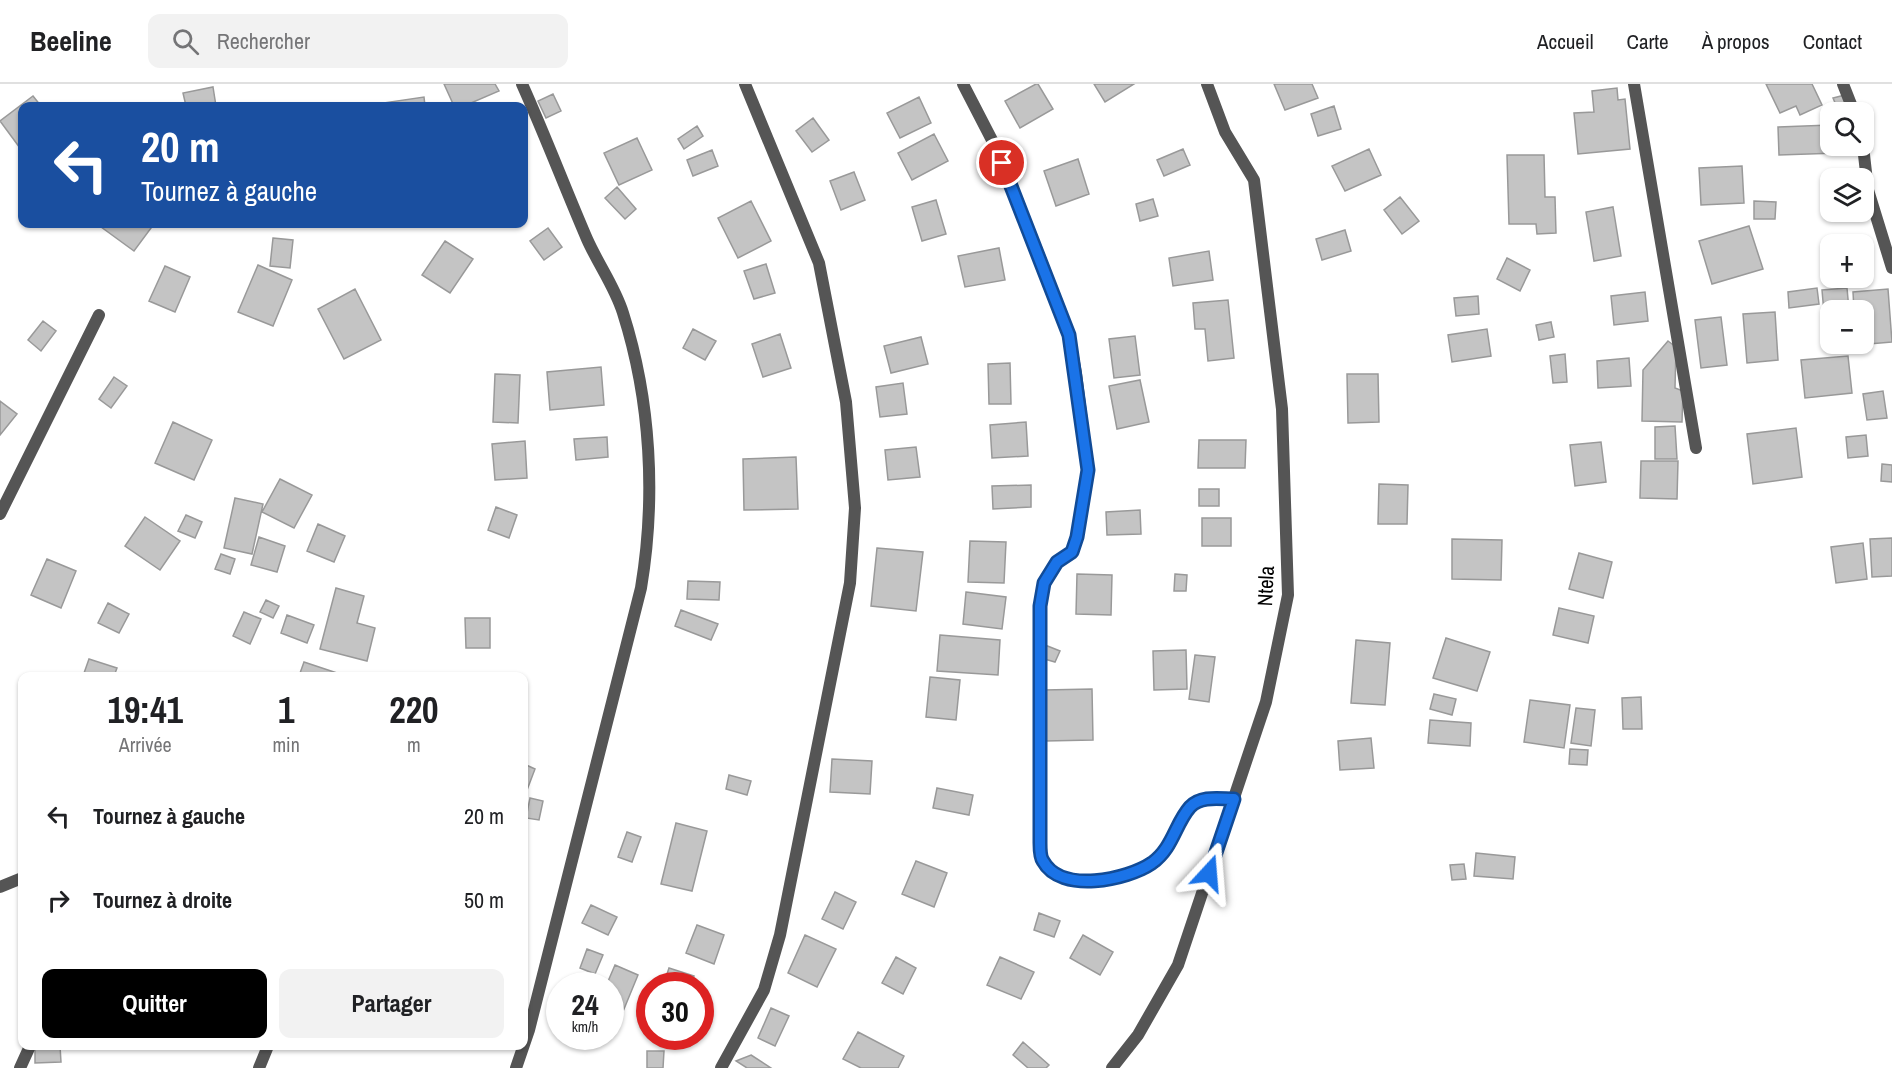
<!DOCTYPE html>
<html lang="fr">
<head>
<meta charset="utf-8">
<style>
  body { margin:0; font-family:"Archivo Narrow",sans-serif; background:#f2f2f2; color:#202124; height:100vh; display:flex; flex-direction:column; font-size:22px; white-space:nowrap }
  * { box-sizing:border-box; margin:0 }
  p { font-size:20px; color:#757577 }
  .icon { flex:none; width:33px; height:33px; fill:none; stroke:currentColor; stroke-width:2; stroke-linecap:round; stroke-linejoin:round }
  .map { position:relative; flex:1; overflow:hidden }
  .drawer { position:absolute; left:18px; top:588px; width:510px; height:378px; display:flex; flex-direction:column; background:#fff; border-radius:12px; box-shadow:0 2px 4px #0004 }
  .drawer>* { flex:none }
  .top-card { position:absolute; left:18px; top:18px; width:510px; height:126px; border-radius:12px; box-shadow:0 2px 4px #0004; background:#1a4fa0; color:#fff; overflow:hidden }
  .buttons { position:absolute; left:1820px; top:18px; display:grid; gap:12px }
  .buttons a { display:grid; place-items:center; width:54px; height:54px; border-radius:12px; background:#fff; box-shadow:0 2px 4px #0004; font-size:30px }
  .speed { position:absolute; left:546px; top:888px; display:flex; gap:12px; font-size:30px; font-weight:700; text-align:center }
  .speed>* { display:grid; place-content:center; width:78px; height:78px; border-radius:50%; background:#fff; box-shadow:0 2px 4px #0004; line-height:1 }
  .speed small { font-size:15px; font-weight:400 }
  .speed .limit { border:9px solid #d22; background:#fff; color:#111 }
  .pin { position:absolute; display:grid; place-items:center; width:51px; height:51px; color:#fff; margin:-26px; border:3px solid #fff; border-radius:50%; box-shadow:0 2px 6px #0007 }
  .me { position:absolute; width:66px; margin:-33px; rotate:19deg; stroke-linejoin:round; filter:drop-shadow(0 0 4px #0008) }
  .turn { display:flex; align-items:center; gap:21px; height:126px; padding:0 24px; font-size:27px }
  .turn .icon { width:78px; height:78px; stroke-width:2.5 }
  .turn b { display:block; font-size:42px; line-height:51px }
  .eta { display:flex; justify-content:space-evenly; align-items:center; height:102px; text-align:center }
  .eta b { font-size:36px; font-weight:800; line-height:42px }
  .cta { display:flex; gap:12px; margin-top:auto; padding:12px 24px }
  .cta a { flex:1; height:69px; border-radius:12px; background:#000; color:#fff; font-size:24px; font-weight:800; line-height:69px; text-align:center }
  .cta a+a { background:#f2f2f2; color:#202124 }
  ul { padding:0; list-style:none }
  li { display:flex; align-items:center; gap:18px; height:84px; padding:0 24px }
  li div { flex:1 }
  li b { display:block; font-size:22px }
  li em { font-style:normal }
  header { display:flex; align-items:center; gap:36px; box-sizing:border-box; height:84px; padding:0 30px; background:#fff; border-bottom:2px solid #e0e0e0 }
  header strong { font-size:28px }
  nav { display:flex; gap:33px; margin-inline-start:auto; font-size:21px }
  .search { width:420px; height:54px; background:#f2f2f2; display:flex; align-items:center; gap:15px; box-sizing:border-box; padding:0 21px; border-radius:12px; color:#757577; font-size:22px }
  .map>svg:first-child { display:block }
  .building { fill:#c4c4c4; stroke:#999; stroke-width:1.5 }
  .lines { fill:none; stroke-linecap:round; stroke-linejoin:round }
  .street { stroke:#555; stroke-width:12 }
  .route-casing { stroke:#114b97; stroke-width:15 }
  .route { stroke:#1a73e8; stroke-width:10 }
  .labels { text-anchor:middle; stroke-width:4.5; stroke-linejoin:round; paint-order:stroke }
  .street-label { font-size:21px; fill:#000; stroke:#fff }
</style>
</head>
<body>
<header>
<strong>Beeline</strong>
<div class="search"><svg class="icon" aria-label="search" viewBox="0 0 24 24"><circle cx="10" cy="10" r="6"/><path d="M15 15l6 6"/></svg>Rechercher</div>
<nav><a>Accueil</a><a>Carte</a><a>À propos</a><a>Contact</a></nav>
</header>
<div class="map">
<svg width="1892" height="984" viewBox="0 0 1892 984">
  <rect width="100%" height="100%" fill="#fff"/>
  <path class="building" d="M444 0H495L499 7 464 22H454Z
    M1036 0H1038L1053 25 1020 44 1005 17Z
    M1094 0H1134L1105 18Z
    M1274 0H1312L1318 14 1285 26Z
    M1766 0H1812L1822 21 1800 31 1796 22 1780 29Z
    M213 3 216 22H186L183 9Z
    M1617 4 1618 16 1625 15 1630 65 1578 70 1574 29 1594 28 1592 7Z
    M553 10 561 27 546 34 538 17Z
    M1845 11 1851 28H1839L1833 14Z
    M33 12 41 22H22V62L20 64 0 37Z
    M424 13 425 22H384L383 19Z
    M919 13 931 39 900 54 887 29Z
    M1334 22 1341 45 1318 52 1311 30Z
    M813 34 829 56 812 68 796 47Z
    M1830 41V62H1838V69L1779 71 1778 43Z
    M697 42 703 52 684 65 678 55Z
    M934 50 948 77 912 96 898 69Z
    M637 54 652 86 619 101 604 69Z
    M1183 65 1190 81 1164 92 1157 76Z
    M1369 65 1381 91 1345 107 1332 82Z
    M712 66 718 82 693 92 687 76Z
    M1507 71H1544L1545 113H1555L1556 149 1537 150 1536 140H1509Z
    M1078 75 1089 110 1056 122 1044 87Z
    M1742 82 1744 119 1701 121 1699 84Z
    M854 88 865 116 841 126 830 97Z
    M617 103 636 125 625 135 605 114Z
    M1400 113 1419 137 1402 150 1384 126Z
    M1153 115 1158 132 1140 137 1136 120Z
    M936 116 946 150 922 157 912 123Z
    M751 117 771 157 738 174 718 134Z
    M1754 117 1776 118 1775 135H1754Z
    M1613 123 1621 172 1594 177 1586 128Z
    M97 140H154L134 167Z
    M1749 142 1763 185 1712 200 1699 157Z
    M548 144 562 163 544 176 530 157Z
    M1345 146 1351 167 1322 176 1316 155Z
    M273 154 293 156 290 184 270 182Z
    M445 157 473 175 450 209 422 191Z
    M999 164 1005 196 965 203 958 172Z
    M1209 167 1213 196 1173 202 1169 174Z
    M1507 174 1530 186 1520 207 1497 195Z
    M766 180 775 209 754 215 744 187Z
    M258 181 292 196 273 242 238 228Z
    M165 182 190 193 175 228 149 217Z
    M1817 204 1819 220 1789 224 1788 208Z
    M1847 204 1849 226H1830V260H1851L1852 262 1827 264 1822 206Z
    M355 205 381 256 344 275 318 225Z
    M1888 205 1892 258 1857 261 1863 260V226H1854L1853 208Z
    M1645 208 1648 237 1614 241 1611 212Z
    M1478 212 1479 230 1456 232 1454 214Z
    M1228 216 1234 274 1208 277 1205 245H1195L1193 219Z
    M1775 228 1778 276 1747 279 1743 230Z
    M1721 233 1727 281 1701 284 1695 236Z
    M43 237 56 247 41 267 28 256Z
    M1551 238 1554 253 1539 256 1536 241Z
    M693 245 716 257 705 276 683 264Z
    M1487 245 1491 272 1452 278 1448 251Z
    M780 250 791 284 763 293 752 260Z
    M1135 252 1140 291 1114 294 1109 255Z
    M921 253 928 280 891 289 884 262Z
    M1668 257 1676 263 1675 304 1683 307 1682 338 1642 337 1643 286Z
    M1565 270 1567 298 1553 299 1550 272Z
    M1848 272 1852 309 1805 314 1801 276Z
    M1629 274 1631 302 1598 304 1597 277Z
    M1010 279 1011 320H989L988 280Z
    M601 283 604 321 550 326 547 288Z
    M495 290 520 291 518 339 493 338Z
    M1347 290H1378L1379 338 1348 339Z
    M114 293 127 302 111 324 99 315Z
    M1140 296 1149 338 1117 345 1109 302Z
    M903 299 907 330 880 333 876 303Z
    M1883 307 1887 334 1867 336 1863 310Z
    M0 317 17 330 0 351Z
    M173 338 212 356 194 396 155 379Z
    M1026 338 1028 372 992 374 990 341Z
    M1675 342 1677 375H1655V343Z
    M1796 344 1802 393 1753 400 1747 350Z
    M1866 351 1868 372 1848 374 1846 353Z
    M607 353 608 373 576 376 574 355Z
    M1199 356H1246L1245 384H1198Z
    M525 357 527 394 495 396 492 360Z
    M1601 358 1606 398 1575 402 1570 361Z
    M916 363 920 393 888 396 885 366Z
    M796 373 798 425 744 426 743 375Z
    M1641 377H1678L1677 415 1640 414Z
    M1882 380 1892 381V398L1881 397Z
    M280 395 312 411 294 444 262 428Z
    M1379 400 1408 401 1407 440H1378Z
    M1031 401V423L993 425 992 402Z
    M1199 405H1219V422H1199Z
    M235 414 263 420 252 470 224 464Z
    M496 423 517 431 509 454 488 446Z
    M1140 426 1141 450 1107 451 1106 428Z
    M186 431 202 438 195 454 178 447Z
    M145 433 180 457 160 486 125 462Z
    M1202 434H1231V462H1202Z
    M318 440 345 452 334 478 307 467Z
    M259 453 285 462 277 488 251 481Z
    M1892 454V492L1872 493 1870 455Z
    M1452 455 1502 456 1501 496 1452 495Z
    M970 457 1006 458 1004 499 968 498Z
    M1863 459 1867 495 1836 499 1831 463Z
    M877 464 923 468 916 527 871 522Z
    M1579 469 1612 478 1603 514 1569 505Z
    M221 470 235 475 230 490 215 485Z
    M47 475 76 487 61 524 31 511Z
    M1077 490 1112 491 1111 531 1076 530Z
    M1175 490 1187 491 1186 507H1174Z
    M688 497 720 498 719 516 687 515Z
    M336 504 364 512 357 539 375 544 367 577 320 565Z
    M966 508 1006 513 1002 545 963 540Z
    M266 516 279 522 273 534 260 528Z
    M108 519 129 530 119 549 98 539Z
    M1559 524 1594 532 1588 559 1553 551Z
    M681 526 718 540 711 556 675 542Z
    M244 528 261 535 250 560 233 552Z
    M287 531 314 541 307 559 281 549Z
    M465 534H490V564H466Z
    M940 551 1000 556 998 591 937 587Z
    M1446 554 1490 568 1477 607 1433 594Z
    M1356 556 1390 559 1385 621 1351 619Z
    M1045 561 1060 567 1055 578 1041 574Z
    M1186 566 1187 605 1154 606 1153 567Z
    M1195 571 1215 573 1209 618 1189 615Z
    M89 575 117 584 114 592H83Z
    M304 578 346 592H299Z
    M930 593 960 596 956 636 926 633Z
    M1092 605 1093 656 1045 657 1044 606Z
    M1434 610 1456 615 1452 631 1430 625Z
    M1641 613 1642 645H1623L1622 614Z
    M1530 616 1570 621 1564 664 1524 658Z
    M1576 624 1595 626 1591 662 1571 659Z
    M1430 636 1471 639 1470 662 1428 659Z
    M1371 654 1374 684 1340 686 1338 657Z
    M1570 665 1588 666 1587 681 1569 680Z
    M832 675 872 677 870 710 830 708Z
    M524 680 535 685 524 714Z
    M729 691 751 697 747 711 726 705Z
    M937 704 973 711 969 731 933 724Z
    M530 714 543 717 539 736 526 734Z
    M676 739 707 747 692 807 661 800Z
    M627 748 641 753 632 778 618 773Z
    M1476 769 1515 773 1513 795 1474 792Z
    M916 777 947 789 934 823 902 810Z
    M1464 780 1466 795 1452 796 1450 781Z
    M835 808 856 818 843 845 822 835Z
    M591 821 617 833 608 851 582 839Z
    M1039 829 1060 837 1054 853 1034 846Z
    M697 841 724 851 714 880 686 869Z
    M805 851 836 865 817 903 788 889Z
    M1083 851 1113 868 1100 891 1070 874Z
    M587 865 603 871 595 890 580 884Z
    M896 873 916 884 903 910 882 899Z
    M1000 873 1034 888 1021 915 987 901Z
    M615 881 638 891 617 942 610 939V902H606Z
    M669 884 694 892 691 902H663Z
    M771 924 789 932 775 962 758 954Z
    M858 948 904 972 898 984H861L843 975Z
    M1023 958 1049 981 1046 984H1028L1013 971Z
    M35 962H60L61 978 35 979Z
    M647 967H664L663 984H647Z
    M751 971 771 984H747L736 977Z"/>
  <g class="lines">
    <path class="street" d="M963 0 994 60 1040 174 1069 251 1076 289 1088 386 1077 453 1072 468 1057 478 1044 499 1040 522V760C1040 765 1040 773 1043 777 1061 810 1127 796 1152 779 1174 763 1175 740 1190 723 1201 711 1221 714 1234 715
      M1634 0 1696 364
      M1843 0 1854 28
      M1863 62 1868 106 1892 184
      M0 430 99 231
      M0 803 22 794
      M20 984 30 962
      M259 984 268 962
      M516 984 529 946 641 504C656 414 651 317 623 229 615 203 598 180 587 155 565 104 545 51 522 0
      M721 984 764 906 780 851 850 499 855 424 846 318 819 179 745 0
      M1112 984 1138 951 1178 881 1266 618 1288 511 1282 325 1254 96 1225 48 1207 0"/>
  </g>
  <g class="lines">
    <defs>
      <path id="route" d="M1002 79 1069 251 1088 386 1077 453 1072 468 1057 478 1044 499 1040 522V759C1040 765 1040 773 1043 777 1061 810 1127 796 1152 779 1173 764 1175 740 1190 723 1201 711 1221 715 1234 715L1209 789"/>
    </defs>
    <use href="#route" class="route-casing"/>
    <use href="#route" class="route"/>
  </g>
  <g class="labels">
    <g class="street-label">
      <text transform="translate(1266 502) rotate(-87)" y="7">Ntela</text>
    </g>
  </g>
</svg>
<div class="buttons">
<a><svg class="icon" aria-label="search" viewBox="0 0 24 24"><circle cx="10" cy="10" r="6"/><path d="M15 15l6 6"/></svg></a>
<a><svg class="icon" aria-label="layers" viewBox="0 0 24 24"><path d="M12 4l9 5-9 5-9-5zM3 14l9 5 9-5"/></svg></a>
<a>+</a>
<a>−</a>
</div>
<div class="speed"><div>24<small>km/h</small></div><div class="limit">30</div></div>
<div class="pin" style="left:1002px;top:79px;background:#d93025"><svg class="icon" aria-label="arrive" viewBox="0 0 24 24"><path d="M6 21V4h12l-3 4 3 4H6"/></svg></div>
<svg class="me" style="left:1209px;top:789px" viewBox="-20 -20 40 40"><path d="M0-17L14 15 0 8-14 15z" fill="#1a73e8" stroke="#fff" stroke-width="4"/></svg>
<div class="top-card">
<div class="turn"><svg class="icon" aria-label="left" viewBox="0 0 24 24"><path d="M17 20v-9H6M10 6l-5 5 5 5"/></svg><div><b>20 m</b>Tournez à gauche</div></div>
</div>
<section class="drawer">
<div class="eta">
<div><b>19:41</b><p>Arrivée</p></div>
<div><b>1</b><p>min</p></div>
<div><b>220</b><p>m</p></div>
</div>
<ul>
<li><svg class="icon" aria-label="left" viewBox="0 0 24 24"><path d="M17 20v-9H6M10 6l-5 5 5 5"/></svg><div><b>Tournez à gauche</b></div><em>20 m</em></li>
<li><svg class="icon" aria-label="right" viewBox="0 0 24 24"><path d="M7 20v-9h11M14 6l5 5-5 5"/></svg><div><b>Tournez à droite</b></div><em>50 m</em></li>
</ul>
<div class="cta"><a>Quitter</a><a>Partager</a></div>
</section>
</div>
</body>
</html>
